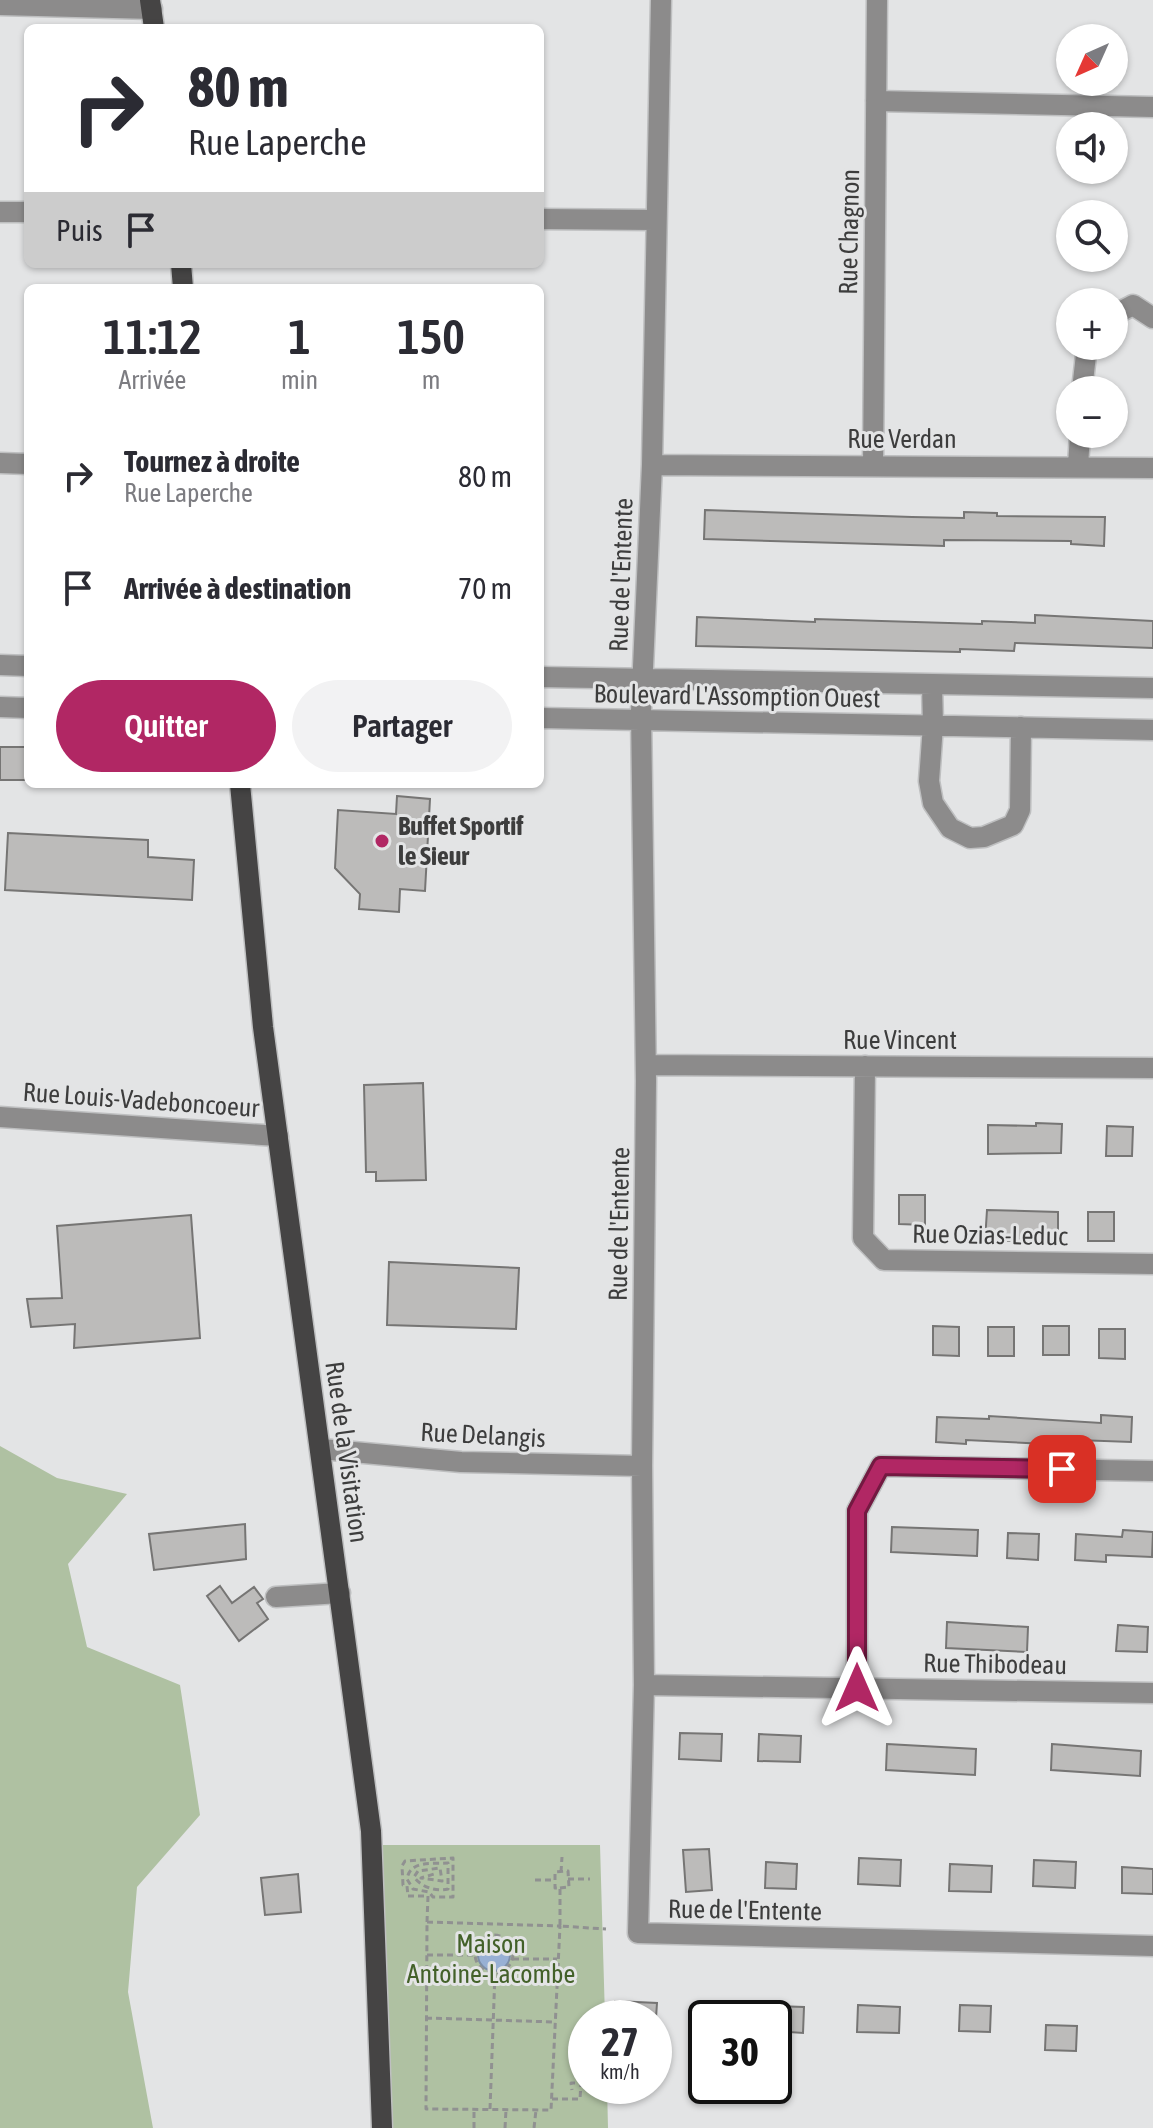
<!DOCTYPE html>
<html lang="fr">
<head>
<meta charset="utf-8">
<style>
  body { margin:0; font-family:"Asap Condensed",sans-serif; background:#f2f2f3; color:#2b2b33; height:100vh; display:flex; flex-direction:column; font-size:30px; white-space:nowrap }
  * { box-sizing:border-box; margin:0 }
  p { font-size:26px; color:#7c7c81 }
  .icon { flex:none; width:44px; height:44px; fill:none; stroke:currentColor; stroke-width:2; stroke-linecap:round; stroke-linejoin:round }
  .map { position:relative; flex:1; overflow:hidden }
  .details { position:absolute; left:24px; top:284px; width:520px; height:504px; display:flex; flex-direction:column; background:#fff; border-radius:12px; box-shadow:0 2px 6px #0004 }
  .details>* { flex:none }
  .hud { position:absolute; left:24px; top:24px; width:520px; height:244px; border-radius:12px; box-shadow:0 2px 6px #0004; background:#fff; color:#2b2b33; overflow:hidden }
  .needle { width:52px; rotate:225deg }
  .buttons { position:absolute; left:1056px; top:24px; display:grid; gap:16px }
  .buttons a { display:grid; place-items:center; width:72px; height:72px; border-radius:50%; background:#fff; box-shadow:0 2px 6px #0004; font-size:40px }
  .speed { position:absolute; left:568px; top:2000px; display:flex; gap:16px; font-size:40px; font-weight:700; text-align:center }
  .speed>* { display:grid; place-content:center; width:104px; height:104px; border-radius:50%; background:#fff; box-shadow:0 2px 6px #0004; line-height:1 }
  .speed small { font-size:20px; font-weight:400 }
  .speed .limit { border:4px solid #111; border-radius:12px; background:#fff; color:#111 }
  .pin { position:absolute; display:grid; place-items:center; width:68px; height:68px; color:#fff; margin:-34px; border-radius:16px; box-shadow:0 4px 12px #0006 }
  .me { position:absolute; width:88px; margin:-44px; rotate:0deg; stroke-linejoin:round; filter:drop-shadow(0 0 6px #0008) }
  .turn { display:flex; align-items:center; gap:28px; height:168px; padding:0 32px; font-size:36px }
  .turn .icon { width:104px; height:104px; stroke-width:2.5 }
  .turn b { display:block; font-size:56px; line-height:68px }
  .then { display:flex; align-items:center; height:76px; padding:0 32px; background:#0003; gap:16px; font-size:30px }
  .eta { display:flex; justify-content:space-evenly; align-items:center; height:136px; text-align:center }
  .eta b { font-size:48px; font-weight:600; line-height:56px }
  .primary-button { display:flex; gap:16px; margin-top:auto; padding:16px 32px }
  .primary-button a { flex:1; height:92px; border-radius:48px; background:#b12764; color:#fff; font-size:32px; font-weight:600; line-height:92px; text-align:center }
  .primary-button a+a { background:#f2f2f3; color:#2b2b33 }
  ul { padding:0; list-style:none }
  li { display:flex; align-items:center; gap:24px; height:112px; padding:0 32px }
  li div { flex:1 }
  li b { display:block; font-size:30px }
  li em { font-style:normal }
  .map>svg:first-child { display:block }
  .green { fill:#afc1a2 }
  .water { fill:#98b0d4; stroke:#7d8ea7; stroke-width:2 }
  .building { fill:#bcbbba; stroke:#767574; stroke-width:2 }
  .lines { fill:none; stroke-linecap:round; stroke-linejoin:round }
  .minor-casing { stroke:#bebfc0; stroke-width:23 }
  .major-casing { stroke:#bebfc0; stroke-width:23 }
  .path { stroke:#909191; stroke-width:3; stroke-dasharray:6 4; stroke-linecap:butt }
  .minor { stroke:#8c8b8b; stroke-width:20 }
  .major { stroke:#454444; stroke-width:20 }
  .route-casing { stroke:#731941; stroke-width:20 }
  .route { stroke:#b12764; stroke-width:14 }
  .poi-dot { fill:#b12764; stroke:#e3e4e5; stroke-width:3 }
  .labels { text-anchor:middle; stroke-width:6; stroke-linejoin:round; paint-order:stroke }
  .street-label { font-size:26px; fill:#3d3d3d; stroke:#e3e4e5 }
  .poi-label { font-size:26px; font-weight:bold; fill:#3d3d3d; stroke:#e3e4e5; text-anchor:start }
  .park-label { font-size:26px; fill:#436129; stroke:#e3e4e5 }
</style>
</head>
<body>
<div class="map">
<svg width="1153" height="2128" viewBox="0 0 1153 2128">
  <rect width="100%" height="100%" fill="#e3e4e5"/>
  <path class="green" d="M0 1446 57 1478 127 1494 68 1564 87 1647 180 1685 200 1815 137 1887 128 1992 153 2128H0Z
    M376 1845H600L605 2018H586V2086H607L608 2128H384Z"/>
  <path class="water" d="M478 1955a16 16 0 1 1 32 0a16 16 0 1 1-32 0Z"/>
  <path class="building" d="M705 510 912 517 964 518V512L997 513V516L1105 517 1104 546 1071 544V541L944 540V546L704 539Z
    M1035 615 1153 621V648L1015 643 1014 651 960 649V652L696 646 697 617 815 622V619L982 624V621L1035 623Z
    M0 747H28V780H0Z
    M397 796 430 799 425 891 400 889 399 912 359 909 360 894 335 868 338 810 396 814Z
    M8 833 148 840V857L194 860 192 900 5 890Z
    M423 1083 426 1180 376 1181V1172H366L364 1085Z
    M1036 1123 1062 1124 1061 1153 988 1154V1125L1036 1126Z
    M1107 1126 1133 1127 1132 1156H1106Z
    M899 1195H925V1225L899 1224Z
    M987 1210 1058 1212V1241H985Z
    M1088 1212H1114V1241H1088Z
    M191 1215 200 1338 74 1348 75 1324 31 1327 27 1299 62 1298 57 1226Z
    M389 1262 519 1268 516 1329 387 1325Z
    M933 1326 959 1327V1356L933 1355Z
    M1043 1326H1069V1355H1043Z
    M988 1327H1014V1356H988Z
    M1099 1329H1125V1359L1099 1358Z
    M1101 1415 1132 1417 1131 1442 1077 1440V1448L1046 1446V1444L966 1440V1444L936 1442 937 1417 989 1419V1416L1101 1423Z
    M245 1524 246 1559 154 1570 149 1534Z
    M892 1527 978 1530 977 1556 891 1552Z
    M1123 1530 1153 1532 1152 1557 1106 1555V1562L1075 1560 1076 1534 1122 1537Z
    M1008 1533 1039 1534 1038 1560 1007 1558Z
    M220 1586 232 1603 254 1587 263 1599 257 1603 268 1619 239 1641 207 1596Z
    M947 1622 1028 1627 1027 1652 946 1648Z
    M1118 1625 1148 1627 1147 1652 1116 1651Z
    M680 1733 722 1734 721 1761 679 1759Z
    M759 1734 801 1736 800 1762 758 1761Z
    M887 1744 976 1749 975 1775 886 1770Z
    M1052 1744 1141 1751 1140 1776 1051 1770Z
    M709 1849 712 1890 686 1892 683 1850Z
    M859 1858 901 1860 900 1886 858 1884Z
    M1034 1860 1076 1862 1075 1888 1033 1886Z
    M766 1862 797 1864 796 1889 765 1888Z
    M950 1864 992 1866 991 1892 949 1891Z
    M1122 1867 1153 1869V1894L1122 1893Z
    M298 1874 301 1912 265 1915 261 1878Z
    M615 2001 657 2003 656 2018H614Z
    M858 2005 900 2007 899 2033 857 2032Z
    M960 2005 991 2006 990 2032 959 2031Z
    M774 2006 804 2007 803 2033 774 2031Z
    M1046 2025 1077 2026 1076 2051 1045 2050Z"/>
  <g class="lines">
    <defs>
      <path id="minor" d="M661 0 652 465 641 712 646 1081 642 1466 644 1685 638 1933 1153 1946
        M0 5 152 9
        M876 101 1153 107
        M0 212H28
        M540 219 655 220
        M1114 315 1133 305 1153 318
        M1082 390 1087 346
        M0 463 28 464
        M652 465 1153 468
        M873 465 877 0
        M1078 466 1080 434
        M0 665 28 666
        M540 677 1153 688
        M932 685 933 725 929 781 933 803 950 828 970 838 984 837 1013 825 1020 810 1021 727
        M0 707 28 708
        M540 718 1153 730
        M646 1065 1153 1068
        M865 1066 863 1238 884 1260 1153 1264
        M0 1117 278 1136
        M321 1449 461 1462 642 1466
        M276 1597 340 1593
        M644 1685 1153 1693
        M857 1688V1511L881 1466 1153 1471"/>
      <path id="major" d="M150 0 154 28
        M181 264 183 288
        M240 784 263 1027 371 1831 382 2128"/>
    </defs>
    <use href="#minor" class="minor-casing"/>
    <use href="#major" class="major-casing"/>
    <path class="path" d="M561 1872 562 1857
      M568 1879H590
      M535 1880H555
      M560 1888 569 1887 568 1871 555 1872V1888H560V1926L606 1929
      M427 1922 560 1926 551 2110 426 2109Z
      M427 1922 428 1896H408L407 1886 403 1885 402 1866 405 1861 453 1858V1897H433L429 1892 413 1889 407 1879C410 1860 432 1864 448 1863V1889C436 1892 421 1887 414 1877L418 1871 440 1868 442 1881 421 1878 434 1874
      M475 1954a19 19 0 1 1 38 0a19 19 0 1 1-38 0Z
      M427 1955H474
      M513 1959H557
      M426 2018 555 2022
      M552 2099H580L581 2083H571L572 2090
      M490 2109 495 1973
      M474 2128V2109
      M505 2128 506 2110
      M534 2128 536 2110"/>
    <use href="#minor" class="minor"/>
    <use href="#major" class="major"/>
  </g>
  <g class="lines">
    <defs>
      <path id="route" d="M857 1688V1511L881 1466 1062 1469"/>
    </defs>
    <use href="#route" class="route-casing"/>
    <use href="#route" class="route"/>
  </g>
  <circle class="poi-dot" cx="382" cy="841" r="8"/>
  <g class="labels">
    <g class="street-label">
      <text transform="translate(849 232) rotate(-89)" y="9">Rue Chagnon</text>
      <text x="902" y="448">Rue Verdan</text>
      <text transform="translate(621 575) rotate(-88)" y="9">Rue de l'Entente</text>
      <text transform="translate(737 696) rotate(1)" y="9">Boulevard L'Assomption Ouest</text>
      <text x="900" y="1049">Rue Vincent</text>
      <text transform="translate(141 1100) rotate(4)" y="9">Rue Louis-Vadeboncoeur</text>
      <text transform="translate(619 1224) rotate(-89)" y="9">Rue de l'Entente</text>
      <text transform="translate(990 1235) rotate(1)" y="9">Rue Ozias-Leduc</text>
      <text transform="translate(483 1435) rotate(3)" y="9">Rue Delangis</text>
      <text transform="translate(347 1452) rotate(82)" y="9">Rue de la Visitation</text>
      <text transform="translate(995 1664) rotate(1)" y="9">Rue Thibodeau</text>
      <text transform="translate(745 1910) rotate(1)" y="9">Rue de l'Entente</text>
    </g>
    <g class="poi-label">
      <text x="398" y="835">Buffet Sportif<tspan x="398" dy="30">le Sieur</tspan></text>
    </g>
    <g class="park-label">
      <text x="491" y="1953">Maison<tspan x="491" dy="30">Antoine-Lacombe</tspan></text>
    </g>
  </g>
</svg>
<div class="buttons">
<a><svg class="needle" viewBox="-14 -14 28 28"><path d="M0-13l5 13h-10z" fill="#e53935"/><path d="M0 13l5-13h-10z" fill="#7c7c81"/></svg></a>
<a><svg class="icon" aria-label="sound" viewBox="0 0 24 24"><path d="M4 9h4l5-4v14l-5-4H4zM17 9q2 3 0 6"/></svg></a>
<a><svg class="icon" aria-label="search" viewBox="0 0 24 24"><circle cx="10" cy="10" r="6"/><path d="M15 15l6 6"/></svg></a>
<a>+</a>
<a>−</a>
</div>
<div class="speed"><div>27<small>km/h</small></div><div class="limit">30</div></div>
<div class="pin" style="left:1062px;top:1469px;background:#d93025"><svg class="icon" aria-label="arrive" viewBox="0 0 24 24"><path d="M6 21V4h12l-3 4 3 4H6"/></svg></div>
<svg class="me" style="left:857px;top:1688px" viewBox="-20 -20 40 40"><path d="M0-17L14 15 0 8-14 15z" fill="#b12764" stroke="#fff" stroke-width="4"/></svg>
<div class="hud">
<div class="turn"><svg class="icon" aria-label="right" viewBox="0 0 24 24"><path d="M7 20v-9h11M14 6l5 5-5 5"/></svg><div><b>80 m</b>Rue Laperche</div></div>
<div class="then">Puis<svg class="icon" aria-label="arrive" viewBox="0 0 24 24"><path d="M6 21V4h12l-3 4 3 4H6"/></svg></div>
</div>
<section class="details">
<div class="eta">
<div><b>11:12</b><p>Arrivée</p></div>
<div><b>1</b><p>min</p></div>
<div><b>150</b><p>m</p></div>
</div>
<ul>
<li><svg class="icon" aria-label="right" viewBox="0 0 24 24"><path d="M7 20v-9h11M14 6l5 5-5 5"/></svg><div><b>Tournez à droite</b><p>Rue Laperche</p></div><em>80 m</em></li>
<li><svg class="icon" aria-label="arrive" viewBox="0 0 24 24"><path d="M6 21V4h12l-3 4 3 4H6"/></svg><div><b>Arrivée à destination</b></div><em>70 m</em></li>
</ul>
<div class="primary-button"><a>Quitter</a><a>Partager</a></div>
</section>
</div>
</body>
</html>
